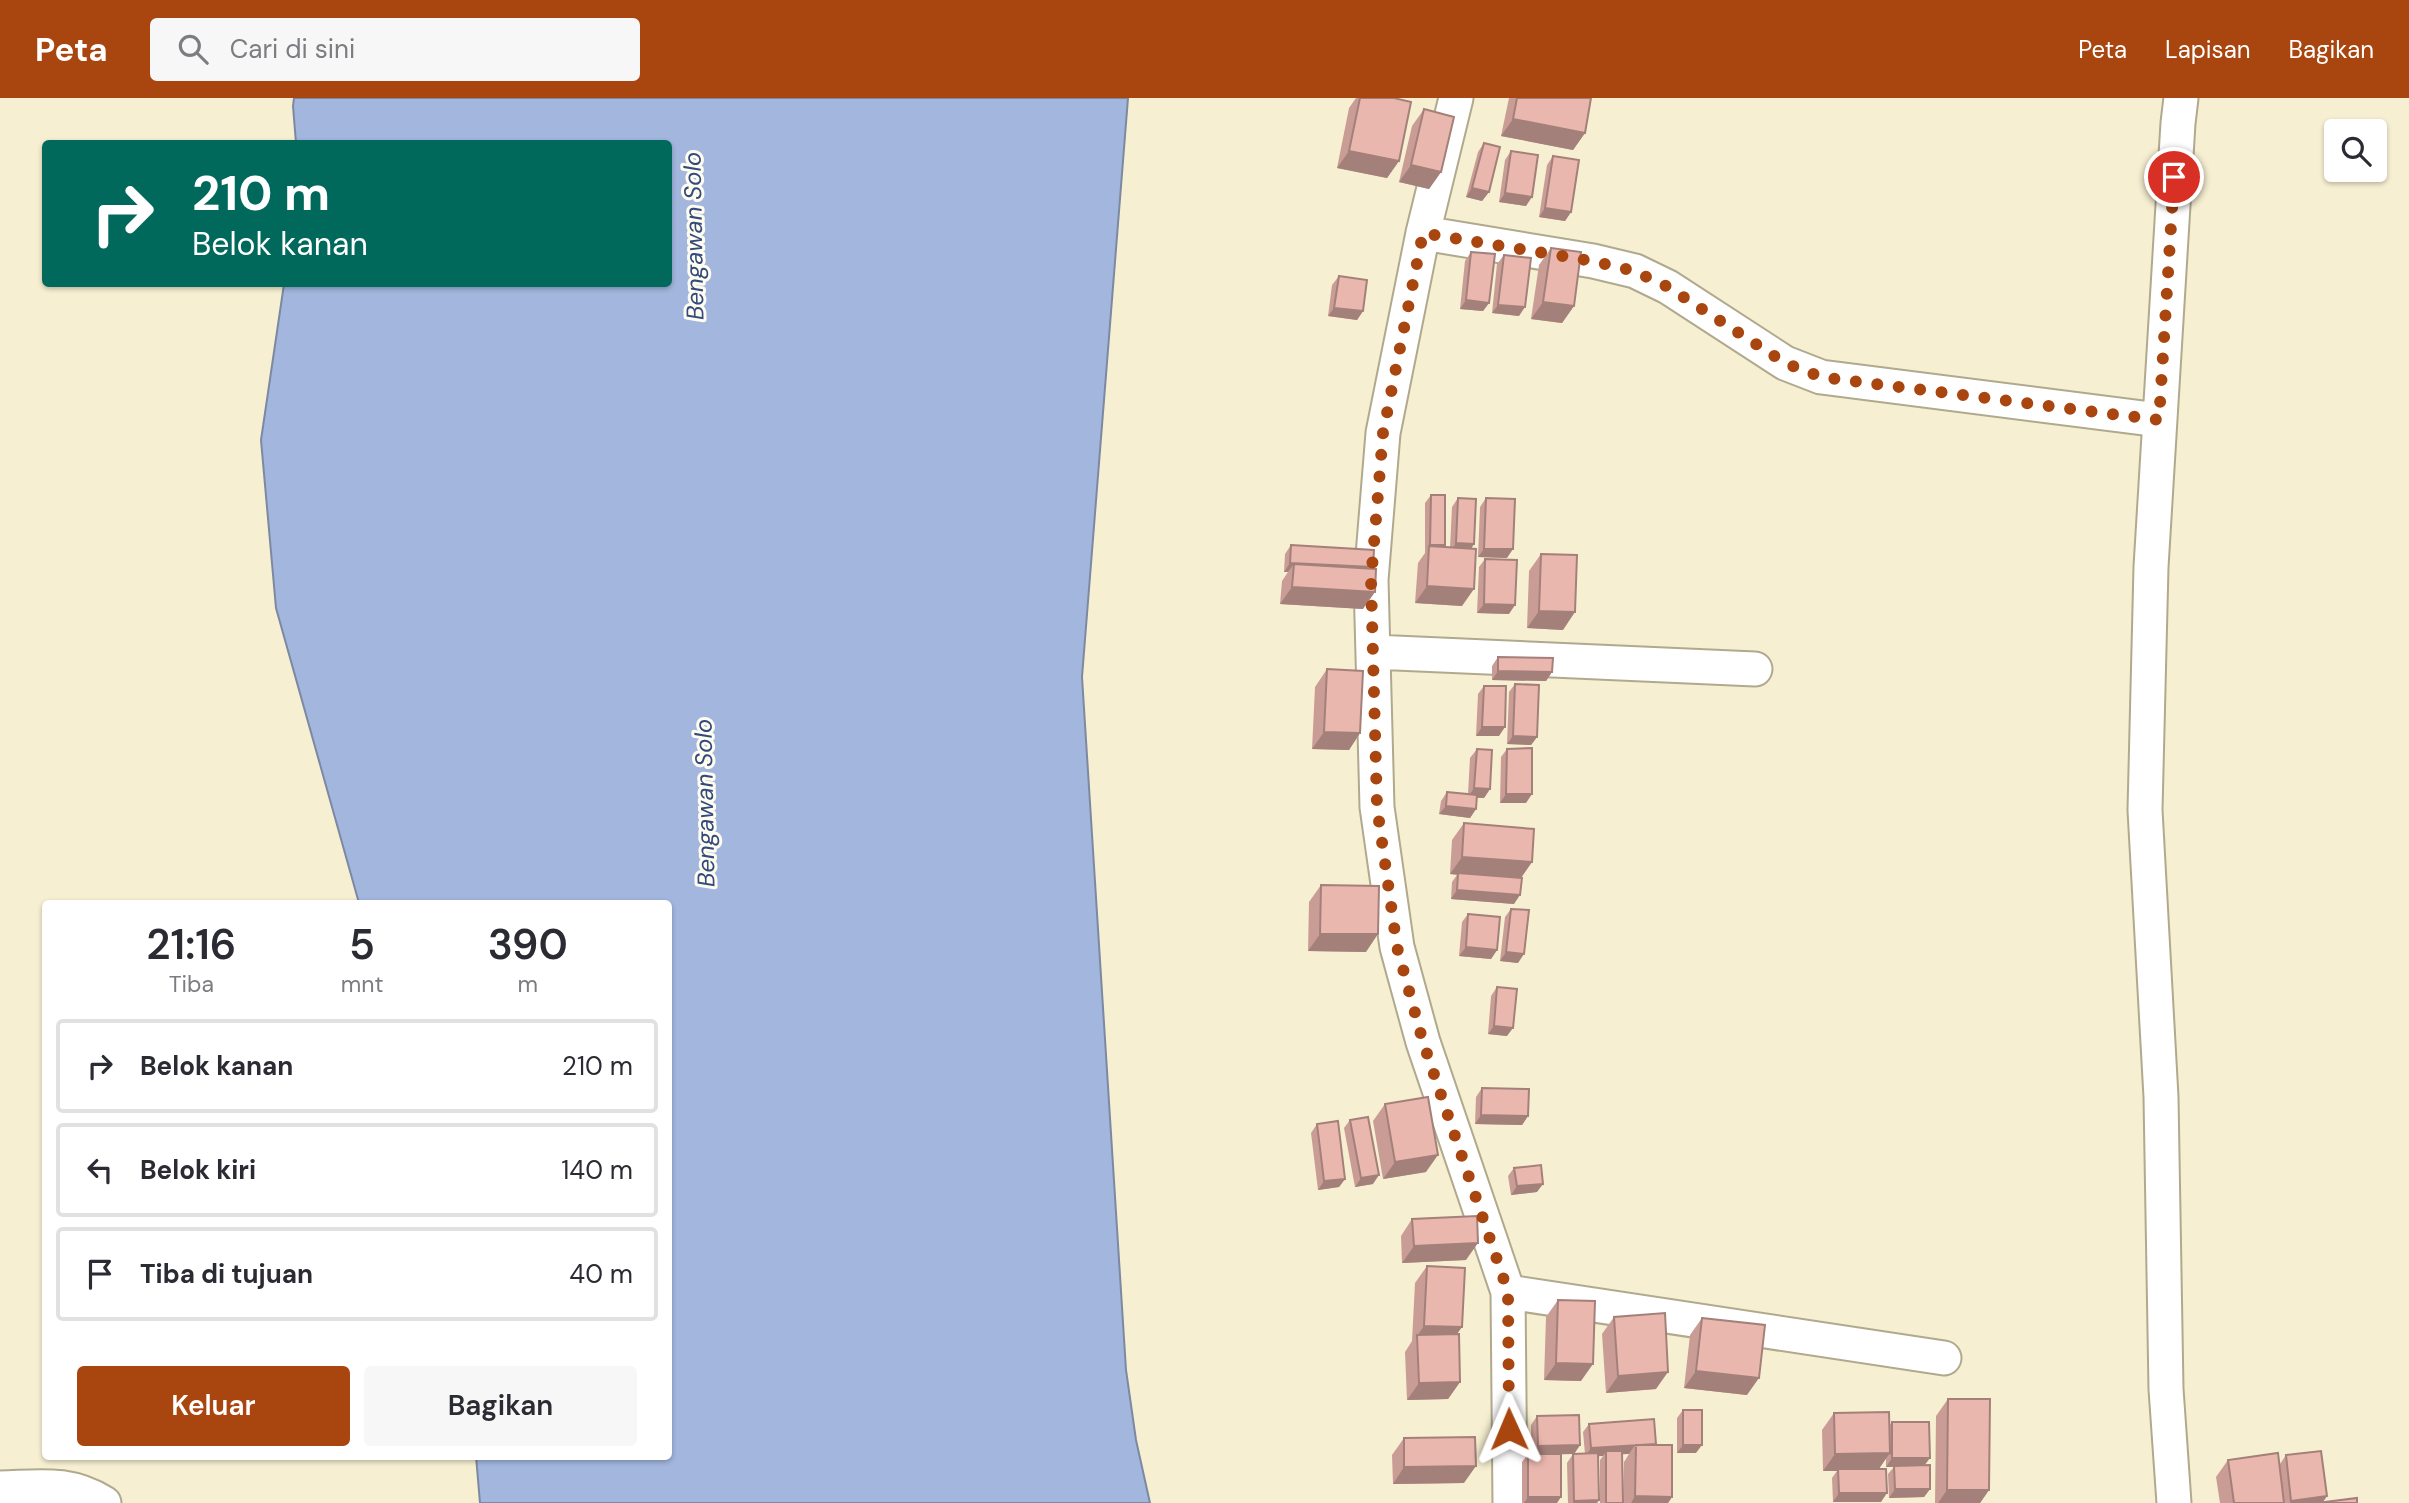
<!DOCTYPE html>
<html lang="id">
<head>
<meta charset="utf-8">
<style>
  body { margin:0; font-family:"DM Sans",sans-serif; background:#f7f7f7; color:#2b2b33; height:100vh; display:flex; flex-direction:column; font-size:26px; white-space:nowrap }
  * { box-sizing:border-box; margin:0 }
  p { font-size:23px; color:#7c7c81 }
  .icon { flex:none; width:38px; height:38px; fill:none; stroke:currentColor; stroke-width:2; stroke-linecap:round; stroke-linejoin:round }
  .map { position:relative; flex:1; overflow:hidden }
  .details { position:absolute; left:42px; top:802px; width:630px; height:560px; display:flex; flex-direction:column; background:#fff; border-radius:7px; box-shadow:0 2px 5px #0004 }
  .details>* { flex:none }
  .top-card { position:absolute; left:42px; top:42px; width:630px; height:147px; border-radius:7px; box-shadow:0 2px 5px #0004; background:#00695c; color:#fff; overflow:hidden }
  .tools { position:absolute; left:2324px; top:21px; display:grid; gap:14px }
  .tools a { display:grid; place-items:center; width:63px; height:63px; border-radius:7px; background:#fff; box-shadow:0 2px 5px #0004; font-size:35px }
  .pin { position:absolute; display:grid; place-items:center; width:60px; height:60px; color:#fff; margin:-30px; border:4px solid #fff; border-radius:50%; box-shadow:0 2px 7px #0007 }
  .me { position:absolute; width:77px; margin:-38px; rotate:359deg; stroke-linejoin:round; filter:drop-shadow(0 0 5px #0008) }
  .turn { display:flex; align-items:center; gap:24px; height:147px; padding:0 35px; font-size:32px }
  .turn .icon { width:91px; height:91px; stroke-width:2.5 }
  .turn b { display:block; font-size:49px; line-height:60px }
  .eta { display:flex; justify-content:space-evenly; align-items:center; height:119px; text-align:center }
  .eta b { font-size:42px; font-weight:600; line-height:49px }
  .primary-button { display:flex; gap:14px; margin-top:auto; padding:14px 35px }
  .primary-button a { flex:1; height:80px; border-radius:7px; background:#a9450f; color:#fff; font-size:28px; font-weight:600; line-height:80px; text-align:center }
  .primary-button a+a { background:#f7f7f7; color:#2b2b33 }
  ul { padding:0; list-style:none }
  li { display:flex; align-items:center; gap:21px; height:94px; margin:0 14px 10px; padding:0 21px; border:4px solid #e1e1e2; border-radius:7px }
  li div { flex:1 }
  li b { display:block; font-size:26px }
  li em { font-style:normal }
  header { display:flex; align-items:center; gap:42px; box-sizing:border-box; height:98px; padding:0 35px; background:#a9450f; color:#fff }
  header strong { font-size:33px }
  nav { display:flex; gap:38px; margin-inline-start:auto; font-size:24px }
  .search { width:490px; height:63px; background:#f7f7f7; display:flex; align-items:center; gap:18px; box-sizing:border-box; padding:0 24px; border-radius:7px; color:#7c7c81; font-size:26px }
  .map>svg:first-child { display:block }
  .water { fill:#a2b6de; stroke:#7c89a1; stroke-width:2 }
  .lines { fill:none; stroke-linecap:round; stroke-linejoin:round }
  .minor-casing { stroke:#b1a98d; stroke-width:37 }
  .minor { stroke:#fff; stroke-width:33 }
  .wall { fill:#c99d96 }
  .shaded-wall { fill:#a4807a }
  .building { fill:#eab7ae; stroke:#a4807a; stroke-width:2 }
  .route { stroke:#a9450f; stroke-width:12; stroke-dasharray:0 21.6 }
  .labels { text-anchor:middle; stroke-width:6; stroke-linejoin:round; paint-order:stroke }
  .water-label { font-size:24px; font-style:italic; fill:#324a7d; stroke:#fffcf0 }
</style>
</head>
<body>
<header>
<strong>Peta</strong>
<div class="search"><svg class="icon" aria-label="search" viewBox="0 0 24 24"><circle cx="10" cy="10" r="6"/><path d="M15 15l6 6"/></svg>Cari di sini</div>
<nav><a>Peta</a><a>Lapisan</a><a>Bagikan</a></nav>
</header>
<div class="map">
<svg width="2409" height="1405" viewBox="0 0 2409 1405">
  <rect width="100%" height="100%" fill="#f7efd1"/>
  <path class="water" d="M294 0H1128L1082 579 1126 1272 1136 1342 1150 1405H480L476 1358H668V805H359L276 510 261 342 284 186H668V46L296 45 293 8Z"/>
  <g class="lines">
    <defs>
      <path id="minor" d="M1456 0 1423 135 1383 335 1371 482 1377 709 1397 849 1423 944 1508 1194 1510 1405
        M1423 135 1593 163 1635 173 1668 189 1785 265 1821 279 2159 322
        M1373 554 1755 571
        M1508 1194 1944 1260
        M0 1390C40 1389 68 1383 104 1405
        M2174 1405 2166 1291 2161 999 2145 712 2151 469 2178 25 2181 0"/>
    </defs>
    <use href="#minor" class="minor-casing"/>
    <use href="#minor" class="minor"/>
  </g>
  <path class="wall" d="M1356 0H1394L1399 63 1387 80 1337 70 1349 10Z
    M1509 0H1591L1585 35 1573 52 1501 38Z
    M1424 11 1441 74 1429 91 1399 84 1412 28Z
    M1484 45 1489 94 1482 103 1466 99 1478 54Z
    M1511 53 1526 108 1499 104 1505 62Z
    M1553 58 1571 114 1565 123 1539 119 1547 67Z
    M1551 150 1574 208 1562 225 1531 221 1539 167Z
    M1471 154 1489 205 1483 213 1460 211 1465 163Z
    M1504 157 1519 218 1492 215 1497 166Z
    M1339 178 1363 213 1357 222 1328 218 1332 187Z
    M1431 397 1443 449 1450 450 1452 409 1458 400 1474 446 1471 451 1462 508 1415 505 1418 465 1425 455V405Z
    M1486 400 1507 460 1478 459 1480 409Z
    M1291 447 1372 471 1363 511 1280 506 1282 483 1288 474H1284L1285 456Z
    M1541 456 1563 532 1527 530 1529 473Z
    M1485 461 1509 516 1477 515 1479 469Z
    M1498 559 1552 574 1546 583 1492 582V568Z
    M1327 571 1360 635 1349 652 1312 651 1315 589Z
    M1515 586 1537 639 1531 647 1507 646 1509 594Z
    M1484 588 1499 638H1476L1478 596Z
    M1477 651 1490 691 1484 700H1477L1476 711 1470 720 1439 716 1441 703 1447 694 1468 696 1470 660Z
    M1507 651 1526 705H1500L1501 659Z
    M1464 725 1532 764 1521 780 1514 806 1451 801 1452 784 1457 777 1450 776 1452 742Z
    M1321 787 1366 854 1308 853 1309 804Z
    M1511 811 1518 865 1500 863 1505 819Z
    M1468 816 1497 852 1491 861 1459 858 1462 824Z
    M1497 889 1507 938 1488 936 1491 898Z
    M1482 990 1528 1018 1522 1027 1475 1026 1476 999Z
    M1385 1006 1426 1074 1383 1081 1373 1023Z
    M1350 1022 1373 1086 1355 1089 1344 1030Z
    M1317 1026 1345 1081 1339 1089 1318 1092 1311 1035Z
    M1514 1070 1537 1094 1511 1097 1508 1078Z
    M1412 1121 1466 1162 1402 1165 1401 1138Z
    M1427 1168 1458 1236 1460 1284 1448 1301 1407 1302 1405 1254 1412 1243 1415 1185Z
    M1558 1202 1581 1283 1544 1282 1546 1219Z
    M1614 1219 1656 1291 1606 1295 1602 1236Z
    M1702 1220 1747 1297 1684 1290 1690 1237Z
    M1948 1301 1989 1392 1980 1405H1935L1936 1318Z
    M1683 1312 1696 1355H1677V1320Z
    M1834 1315 1889 1328 1892 1324 1924 1367 1930 1391 1924 1399 1889 1400 1888 1376 1894 1369H1886V1360L1879 1371 1881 1404H1833L1832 1380 1837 1373H1823L1822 1332Z
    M1537 1318 1580 1347 1574 1356H1561L1557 1405H1522V1364L1528 1356H1531V1327Z
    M1589 1326 1655 1347 1672 1399 1668 1405H1623L1624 1364 1629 1356H1622L1623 1405H1600V1362L1603 1358H1598L1599 1402 1597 1405H1568L1567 1365 1573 1356H1585L1583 1334Z
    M1404 1340 1464 1385 1393 1386 1392 1357Z
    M2286 1357 2327 1398 2323 1404 2357 1405H2220L2216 1379 2228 1362 2280 1366Z"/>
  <path class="shaded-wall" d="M1513 21 1585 35 1573 52 1501 38Z
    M1349 53 1399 63 1387 80 1337 70Z
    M1411 67 1441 74 1429 91 1399 84Z
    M1472 90 1489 94 1482 103 1466 99Z
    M1505 95 1532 99 1526 108 1499 104Z
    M1545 110 1571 114 1565 123 1539 119Z
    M1466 202 1489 205 1483 213 1460 211Z
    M1543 204 1574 208 1562 225 1531 221Z
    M1498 207 1525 209 1519 218 1492 215Z
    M1334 210 1363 213 1357 222 1328 218Z
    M1456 445 1474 446 1468 455 1450 454Z
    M1430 447H1445L1439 455 1429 448 1424 455Z
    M1484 451H1513L1507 460 1478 459Z
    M1290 465 1373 469 1367 478 1294 466 1288 474H1284Z
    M1427 488 1474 491 1462 508 1415 505Z
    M1292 489 1375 494 1363 511 1280 506Z
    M1484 506 1515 507 1509 516 1477 515Z
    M1539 513 1575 514 1563 532 1527 530Z
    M1498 573 1552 574 1546 583 1492 582Z
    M1482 629H1505L1499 638H1476Z
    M1324 634 1360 635 1349 652 1312 651Z
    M1513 638 1537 639 1531 647 1507 646Z
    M1474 690 1490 691 1484 700 1468 699Z
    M1506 696H1532L1526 705H1500Z
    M1446 708 1476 711 1470 720 1439 716Z
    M1462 759 1532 764 1520 781 1450 776Z
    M1457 792 1520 797 1514 806 1451 801Z
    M1320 836H1378L1366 854 1308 853Z
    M1466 849 1497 852 1491 861 1459 858Z
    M1506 854 1524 856 1518 865 1500 863Z
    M1494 928 1513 930 1507 938 1488 936Z
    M1481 1017 1528 1018 1522 1027 1475 1026Z
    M1438 1057 1426 1074 1383 1081 1395 1064Z
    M1379 1077 1373 1086 1355 1089 1361 1080Z
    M1345 1081 1339 1089 1318 1092 1324 1083Z
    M1543 1086 1537 1094 1511 1097 1517 1088Z
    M1478 1145 1466 1162 1402 1165 1414 1148Z
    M1424 1228 1462 1229 1450 1246 1417 1238Z
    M1556 1265 1593 1266 1581 1283 1544 1282Z
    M1696 1273 1759 1280 1747 1297 1684 1290Z
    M1668 1274 1656 1291 1606 1295 1618 1278Z
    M1460 1284 1448 1301 1407 1302 1419 1285Z
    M1580 1347 1574 1356 1531 1357 1538 1348Z
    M1635 1347 1629 1356 1606 1357V1353L1603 1358 1585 1359 1591 1350Z
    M1683 1347H1702L1696 1355H1677Z
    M1890 1355 1878 1372 1838 1371 1837 1373H1823L1835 1356Z
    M1892 1360H1930L1924 1368 1886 1369Z
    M1476 1368 1464 1385 1393 1386 1404 1369Z
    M1895 1391H1930L1924 1399 1889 1400Z
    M1947 1392H1989L1980 1405H1938Z
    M1839 1395H1887L1881 1404H1833Z
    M1635 1398 1672 1399 1668 1405H1631Z
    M2327 1398 2322 1405H2290L2291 1403Z
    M1528 1399H1561L1557 1405H1524Z
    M1599 1402 1597 1405H1573L1574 1403Z"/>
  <path class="building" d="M1360 0H1394L1411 4 1399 63 1349 53Z
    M1517 0H1591L1585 35 1513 21Z
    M1424 11 1454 19 1441 74 1411 67Z
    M1484 45 1500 49 1489 94 1472 90Z
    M1511 53 1538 57 1532 99 1505 95Z
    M1553 58 1579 62 1571 114 1545 110Z
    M1551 150 1581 154 1574 208 1543 204Z
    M1471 154 1495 156 1489 205 1466 202Z
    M1504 157 1531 160 1525 209 1498 207Z
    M1339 178 1367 182 1363 213 1334 210Z
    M1431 397H1445V447H1430Z
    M1458 400 1476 401 1474 446 1456 445Z
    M1486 400 1515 401 1513 451H1484Z
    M1291 447 1374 452 1373 469 1290 465Z
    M1429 448 1476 451 1474 491 1427 488Z
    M1541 456 1577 457 1575 514 1539 513Z
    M1485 461 1517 462 1515 507 1484 506Z
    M1294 466 1376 471 1375 494 1292 489Z
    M1498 559 1553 560 1552 574 1498 573Z
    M1327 571 1363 573 1360 635 1324 634Z
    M1515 586 1539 587 1537 639 1513 638Z
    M1484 588H1506L1505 629H1482Z
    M1532 650V696H1506L1507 651Z
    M1477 651 1492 652 1490 691 1474 690Z
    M1447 694 1477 697 1476 711 1446 708Z
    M1464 725 1534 731 1532 764 1462 759Z
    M1458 775 1522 780 1520 797 1457 792Z
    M1321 787 1379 788 1378 836H1320Z
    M1511 811 1529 812 1524 856 1506 854Z
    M1468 816 1500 819 1497 852 1466 849Z
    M1497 889 1517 891 1513 930 1494 928Z
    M1482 990 1529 991 1528 1018 1481 1017Z
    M1428 999 1438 1057 1395 1064 1385 1006Z
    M1368 1019 1379 1077 1361 1080 1350 1022Z
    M1338 1023 1345 1081 1324 1083 1317 1026Z
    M1541 1067 1543 1086 1517 1088 1514 1070Z
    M1477 1118 1478 1145 1414 1148 1412 1121Z
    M1427 1168 1465 1170 1462 1229 1424 1228Z
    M1558 1202 1595 1203 1593 1266 1556 1265Z
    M1665 1215 1668 1274 1618 1278 1614 1219Z
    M1702 1220 1765 1227 1759 1280 1696 1273Z
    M1459 1236 1460 1284 1419 1285 1417 1237Z
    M1948 1301H1990L1989 1392H1947Z
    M1683 1312H1702V1347H1683Z
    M1889 1314 1890 1355 1835 1356 1834 1315Z
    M1579 1317 1580 1347 1538 1348 1537 1318Z
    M1654 1321 1656 1346 1591 1350 1589 1326Z
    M1892 1324H1929L1930 1360H1892Z
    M1475 1339 1476 1368 1404 1369V1340Z
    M1636 1347H1672V1399L1635 1398Z
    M1606 1353H1622L1623 1405H1606Z
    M2321 1353 2327 1398 2291 1403 2286 1357Z
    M1598 1355 1599 1402 1574 1403 1573 1356Z
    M2278 1355 2284 1405H2234L2228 1362Z
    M1528 1356H1561V1399H1528Z
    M1930 1367V1391H1895L1894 1368Z
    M1838 1371H1886L1887 1395H1839Z
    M2357 1400V1405H2317Z"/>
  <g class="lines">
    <path class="route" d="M1509 1331 1508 1194 1423 944 1397 849 1377 709 1371 482 1383 335 1423 135 1592 163 1634 173 1668 189 1785 265 1821 279 2159 322 2174 79"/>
  </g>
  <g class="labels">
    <g class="water-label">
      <text transform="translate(694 138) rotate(-91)" y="8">Bengawan Solo</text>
      <text transform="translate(705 705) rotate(-91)" y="8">Bengawan Solo</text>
    </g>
  </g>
</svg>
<div class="tools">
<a><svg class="icon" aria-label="search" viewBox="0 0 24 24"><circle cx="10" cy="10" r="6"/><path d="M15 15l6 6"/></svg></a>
</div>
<div class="pin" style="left:2174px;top:79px;background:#d93025"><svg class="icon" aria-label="arrive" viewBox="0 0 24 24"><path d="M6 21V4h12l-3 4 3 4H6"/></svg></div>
<svg class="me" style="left:1509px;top:1331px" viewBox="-20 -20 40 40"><path d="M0-17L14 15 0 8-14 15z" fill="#a9450f" stroke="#fff" stroke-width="4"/></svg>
<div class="top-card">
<div class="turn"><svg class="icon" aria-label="right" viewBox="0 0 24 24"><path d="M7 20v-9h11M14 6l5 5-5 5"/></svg><div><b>210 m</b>Belok kanan</div></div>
</div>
<section class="details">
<div class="eta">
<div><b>21:16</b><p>Tiba</p></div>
<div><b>5</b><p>mnt</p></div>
<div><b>390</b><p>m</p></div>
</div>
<ul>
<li><svg class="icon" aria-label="right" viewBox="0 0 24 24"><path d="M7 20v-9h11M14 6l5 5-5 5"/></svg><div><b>Belok kanan</b></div><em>210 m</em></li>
<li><svg class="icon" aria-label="left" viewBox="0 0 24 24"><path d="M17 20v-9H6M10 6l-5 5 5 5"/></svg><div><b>Belok kiri</b></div><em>140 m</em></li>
<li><svg class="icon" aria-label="arrive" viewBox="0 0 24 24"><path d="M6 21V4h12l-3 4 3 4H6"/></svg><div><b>Tiba di tujuan</b></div><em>40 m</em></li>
</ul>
<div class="primary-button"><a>Keluar</a><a>Bagikan</a></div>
</section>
</div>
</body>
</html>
